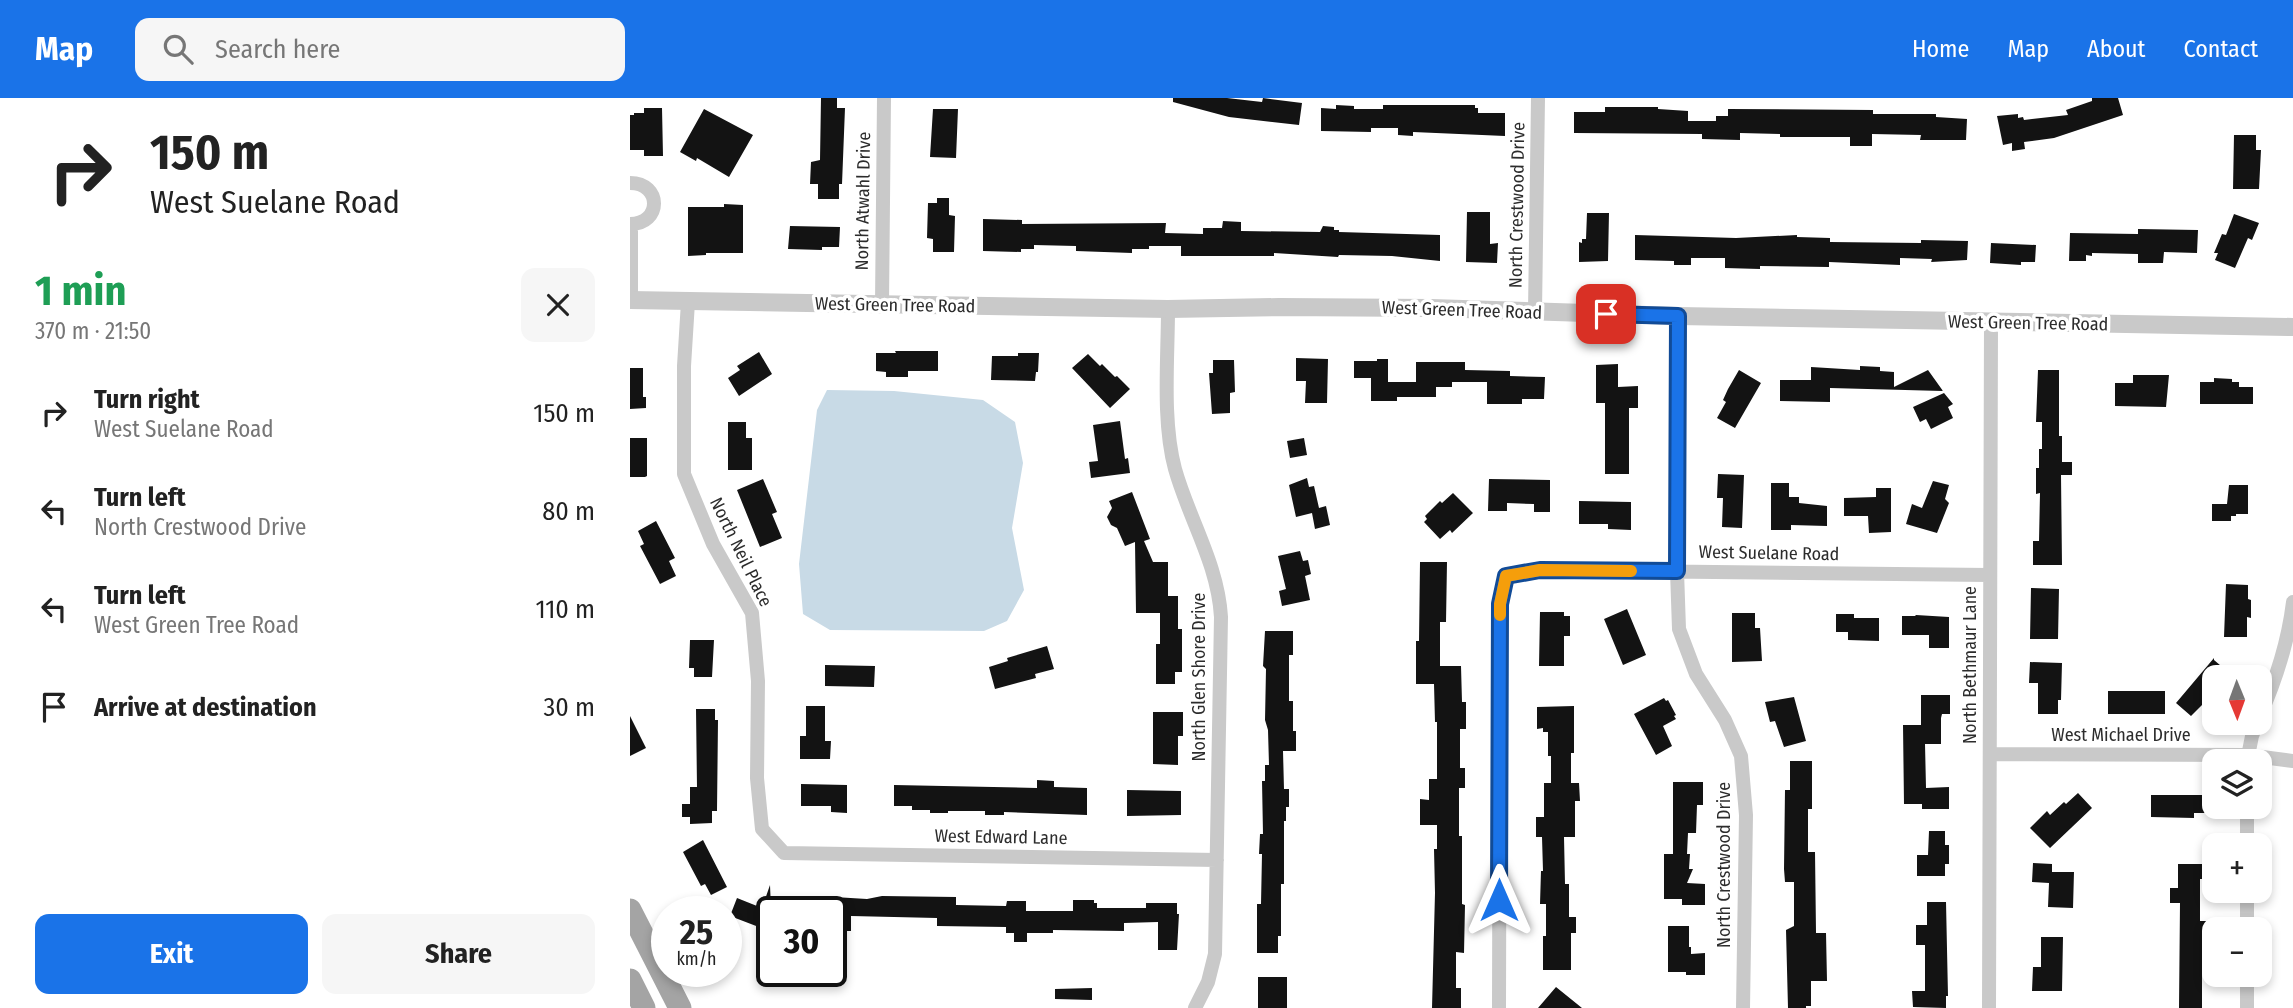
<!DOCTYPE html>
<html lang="en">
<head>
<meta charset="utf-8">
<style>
  body { margin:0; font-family:"Fira Sans Condensed",sans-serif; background:#f6f6f6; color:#222; height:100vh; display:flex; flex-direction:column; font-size:26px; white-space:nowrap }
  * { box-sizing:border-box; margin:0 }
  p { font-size:23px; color:#767676 }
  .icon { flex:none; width:38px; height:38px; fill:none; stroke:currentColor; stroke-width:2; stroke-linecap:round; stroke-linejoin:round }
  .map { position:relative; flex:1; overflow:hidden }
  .sheet { display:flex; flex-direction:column; background:#fff; width:630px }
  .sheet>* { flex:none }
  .banner { background:#fff; color:#222; overflow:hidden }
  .needle { width:46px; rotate:179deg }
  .fabs { position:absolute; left:1572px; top:567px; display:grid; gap:14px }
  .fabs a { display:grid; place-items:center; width:70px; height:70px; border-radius:14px; background:#fff; box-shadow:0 4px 10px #0003; font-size:35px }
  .speed { position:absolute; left:21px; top:798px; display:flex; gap:14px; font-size:35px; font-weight:700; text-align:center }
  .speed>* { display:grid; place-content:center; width:91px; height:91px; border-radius:50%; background:#fff; box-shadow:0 4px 10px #0003; line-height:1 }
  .speed small { font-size:18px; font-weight:400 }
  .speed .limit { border:4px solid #111; border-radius:10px; background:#fff; color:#111 }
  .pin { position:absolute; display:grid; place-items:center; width:60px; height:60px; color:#fff; margin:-30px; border-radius:14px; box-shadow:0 4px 10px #0006 }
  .me { position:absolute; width:77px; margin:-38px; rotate:0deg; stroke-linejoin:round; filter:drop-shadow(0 0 5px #0008) }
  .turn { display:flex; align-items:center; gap:24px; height:147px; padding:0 35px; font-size:32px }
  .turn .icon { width:91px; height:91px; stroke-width:2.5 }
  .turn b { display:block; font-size:49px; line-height:60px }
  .round { display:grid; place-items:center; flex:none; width:74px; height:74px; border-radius:14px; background:#f6f6f6 }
  .overview { display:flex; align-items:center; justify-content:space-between; height:119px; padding:0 35px }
  h1 { font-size:42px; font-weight:700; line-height:52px; color:#1e9e55 }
  .primary-button { display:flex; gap:14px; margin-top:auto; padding:14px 35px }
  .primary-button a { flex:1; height:80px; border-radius:14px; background:#1a73e8; color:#fff; font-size:28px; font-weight:700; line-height:80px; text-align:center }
  .primary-button a+a { background:#f6f6f6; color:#222 }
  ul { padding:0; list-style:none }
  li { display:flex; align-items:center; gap:21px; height:98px; padding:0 35px }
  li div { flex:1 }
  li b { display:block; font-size:26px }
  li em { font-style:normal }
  header { display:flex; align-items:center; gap:42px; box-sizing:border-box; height:98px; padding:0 35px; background:#1a73e8; color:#fff }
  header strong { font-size:33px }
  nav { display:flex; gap:38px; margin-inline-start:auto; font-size:24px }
  .search { width:490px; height:63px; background:#f6f6f6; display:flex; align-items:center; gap:18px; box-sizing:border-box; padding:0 24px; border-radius:14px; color:#767676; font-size:26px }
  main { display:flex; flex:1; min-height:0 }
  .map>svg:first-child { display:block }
  .water { fill:#c8dae6 }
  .building { fill:#131313 }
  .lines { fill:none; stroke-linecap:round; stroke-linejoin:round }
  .minor { stroke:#c9c9c9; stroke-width:14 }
  .tertiary { stroke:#c9c9c9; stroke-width:18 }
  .primary { stroke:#a4a4a4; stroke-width:23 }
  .route-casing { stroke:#114b97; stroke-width:18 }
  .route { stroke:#1a73e8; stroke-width:12 }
  .slow { stroke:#f59e0b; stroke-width:12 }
  .labels { text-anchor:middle; stroke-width:7; stroke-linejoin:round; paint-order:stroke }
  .street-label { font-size:18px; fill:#2c2c2c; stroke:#fff }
</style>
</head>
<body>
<header>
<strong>Map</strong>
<div class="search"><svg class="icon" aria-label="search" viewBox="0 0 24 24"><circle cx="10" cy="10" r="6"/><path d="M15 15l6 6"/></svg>Search here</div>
<nav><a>Home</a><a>Map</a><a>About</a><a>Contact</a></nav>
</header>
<main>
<section class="sheet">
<div class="banner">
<div class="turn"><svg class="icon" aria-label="right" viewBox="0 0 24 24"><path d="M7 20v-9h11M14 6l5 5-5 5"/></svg><div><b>150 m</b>West Suelane Road</div></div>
</div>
<div class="overview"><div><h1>1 min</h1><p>370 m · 21:50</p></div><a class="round"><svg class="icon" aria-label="close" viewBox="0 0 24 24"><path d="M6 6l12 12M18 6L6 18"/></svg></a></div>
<ul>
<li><svg class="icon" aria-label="right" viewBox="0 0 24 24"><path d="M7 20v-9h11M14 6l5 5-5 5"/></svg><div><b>Turn right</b><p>West Suelane Road</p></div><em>150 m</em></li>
<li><svg class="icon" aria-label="left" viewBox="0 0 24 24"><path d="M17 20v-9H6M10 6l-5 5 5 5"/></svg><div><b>Turn left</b><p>North Crestwood Drive</p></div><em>80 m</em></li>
<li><svg class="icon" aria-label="left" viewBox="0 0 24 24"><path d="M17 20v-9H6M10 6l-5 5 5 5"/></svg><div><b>Turn left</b><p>West Green Tree Road</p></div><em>110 m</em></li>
<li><svg class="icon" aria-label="arrive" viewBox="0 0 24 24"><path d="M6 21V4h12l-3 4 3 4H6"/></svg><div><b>Arrive at destination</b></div><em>30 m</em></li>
</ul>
<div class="primary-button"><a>Exit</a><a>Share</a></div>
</section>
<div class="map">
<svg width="1663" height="910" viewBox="0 0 1663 910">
  <rect width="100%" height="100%" fill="#fff"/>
  <path class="water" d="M197 292 264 293 353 302 385 324 393 365 382 430 394 492 377 523 354 533 200 532 173 516 169 466 187 312Z"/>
  <path class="building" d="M191 0H207V10H215L212 86H209V101H188V86H180L181 64 190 62Z
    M543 0H597L632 4 633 0 672 5 669 27 599 19 543 4Z
    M1462 0H1488L1493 17 1424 40 1394 44 1395 51 1382 53V45L1373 47 1367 18 1388 16V20L1393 19 1394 22 1438 17 1436 12 1462 3Z
    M706 7 724 8V11H753V7H845V10H848V15H875V38L783 34V38L768 37V30H741V34L691 33V10L706 11Z
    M975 9H1028V11L1058 13V23H1086V18H1098V11L1243 12V16H1306V19L1337 21 1336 42H1290L1291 37 1242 36V48H1220V39H1150V36L1110 35V42L1072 41V36L944 35V14H975Z
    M14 10H32L33 58H14V52H0V17H4V15H14Z
    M74 11 123 37 99 79 67 60 66 63 50 54Z
    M303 11H328L326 60 300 59Z
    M1604 37H1626V52H1631L1629 91H1603Z
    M307 100H319V117L325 118 324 154H303V141L297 140 298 105H307Z
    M94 106 113 107V155H76V157L58 158V109H94Z
    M837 114H860V146L868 145 867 165 836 164Z
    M957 115H979L978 163 949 164V144L952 145V141H956Z
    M1604 116 1629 125 1622 142 1618 140 1605 170 1585 162 1588 155H1584L1592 136 1596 137Z
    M353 121 392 122V126L536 125 535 135 573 136V130H592L593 123 611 124V133L690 134 693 128 704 129V132H709V134L810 137V163L762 158 709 157 708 159 644 155V158H551V148H519V151H502V155L446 153V148L404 147V151H391V154L353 153Z
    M160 128 210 129 209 149H192V152L158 151Z
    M1508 131 1568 132 1567 155 1534 154 1533 165H1508V156L1462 155V158L1456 157V163H1439L1440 135 1508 136Z
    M1005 137 1106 140 1167 137V139L1200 140V144L1291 145V142L1338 143 1337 162 1301 164 1302 161 1270 160V167L1199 164V169L1130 168V171L1095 170V160H1061V167H1044V163L1005 162Z
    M1361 145 1406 147 1405 164H1391V167L1360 165Z
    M265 253H308V273H278V279H256V274L246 273V255H266Z
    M129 254 142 276 109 298 98 280 110 272 107 268Z
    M388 255H409L408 274H406L405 283 361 282 362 258H388Z
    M458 256 470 268 472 266 485 279 487 278 500 291 480 310 442 270Z
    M666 260 698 261 697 305H675L676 283H666Z
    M747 261H758V284H786V264H835V272L880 273V278L915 279 914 301H892V306H857V284H822V289H806V299H767V303H741V280H724V263H747Z
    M583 262H604L605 294 600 295V315L582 316 579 275H583Z
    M988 266V289L1008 288V310H999V376H975V305H966V267Z
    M1230 268 1250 269V273L1264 274V289L1298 272 1313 293 1200 290V304L1150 303V282H1181V269L1230 272Z
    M0 270H13V299H16V310L0 311Z
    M1109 272 1131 285 1105 330 1087 320 1096 304 1093 302 1098 291Z
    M1408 272H1429V338H1432V364H1442V377H1431L1432 467H1403V443H1409L1410 395 1406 396V370H1409V351H1412V324H1406Z
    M1503 277H1539L1536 309 1485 308V285H1503Z
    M1584 280 1602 281V284H1609V289H1623V306H1570V284H1584Z
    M1314 295 1323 306 1318 309 1323 320 1301 331 1296 321 1290 324 1283 309Z
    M490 323 495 361 498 360 500 375 461 380 459 364 468 363 463 327Z
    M98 324H116V340H122V372H98Z
    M0 340H17V378L15 379H0Z
    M674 340 677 357 660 360 657 343Z
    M1088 376 1114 377 1112 430 1092 429 1093 400H1087Z
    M677 380 679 389 684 388 689 410 696 408 700 427 685 431 682 415 666 419 659 387Z
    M133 381 147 414 142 416 152 440 130 449 107 392Z
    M859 381 920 382V414H904V406L877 405V413H858Z
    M1303 383 1319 387 1315 401 1319 405 1307 435 1276 426 1282 406 1292 410Z
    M1141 385H1159V399H1169V405L1197 408V428L1161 427V432H1141Z
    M1599 387H1618V416H1606V418H1601V423H1582V406H1597Z
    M1246 390H1261V434L1239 435 1238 418H1214V400L1246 399Z
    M502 394 520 441 514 443 523 464H538V498H548V531H552V574H545V586H526V546H530V515H506L505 444 495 448 487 430 481 427 477 419 482 410 479 403Z
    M823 395 843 415 822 435 820 432 810 441 794 424 797 421 795 418 810 403 812 405Z
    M949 403 1001 404V432L978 431V426H949Z
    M26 423 45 460 39 463 46 478 30 486 10 448 14 446 8 433Z
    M670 453 673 463 678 462 681 476 675 478 680 502 652 508 649 493 656 491 648 458Z
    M790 464H817L816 524H810V568H831L832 604H836V631H830V670H835V690H829V738H832V806L835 807 834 855 826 854V890H831V910H802L805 795 804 751H807V727H790V701L799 702V681H807V624H805L804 586H786V543H789Z
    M1596 486 1618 487V501L1621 502V520L1617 519V539H1594Z
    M1401 490 1429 491 1428 541H1400Z
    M997 511 1016 557 993 567 974 521Z
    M910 514H934V518H940V538H934V568H909Z
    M1102 515H1125V530H1130L1132 563 1102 564Z
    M1206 516H1224V520H1249V543L1218 542V534H1206Z
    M1286 517 1319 519V550H1299V537H1272V518H1285Z
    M635 533H663V557H659V603H663V633H666V653H653L654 691H659V709H656V723H654V786H651V838H648V855H627V806H631L632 756H629L630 736H633L632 683H635V667H639L638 632 635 622 636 571 633 568Z
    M60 542H84L82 579H64V570H59Z
    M417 548 424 571 405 576 406 580 365 591 359 569 378 563 377 560Z
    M1584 560V562L1604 579H1584V595L1561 618 1546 605Z
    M1400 564 1432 565 1431 602H1428V616H1408V585H1399Z
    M195 567 245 568 244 589 195 588Z
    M1478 593H1535V616H1478Z
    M1291 597H1320V616H1312L1311 620V646H1295L1296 690 1319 689V711H1292V706H1274L1273 627H1291Z
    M1164 599 1176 643 1154 649 1145 623 1140 624 1135 604Z
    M1034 600 1036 603 1038 602 1046 617 1044 618 1046 621 1033 628 1042 648 1026 657 1004 616Z
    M176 608H195V643H201L200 661H170V638H176Z
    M944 608V655H941V685H949L950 703H945V739H934L935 786H939V819H946V835H941V872H913V838H916V806H910L911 773H913L912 739H906V719H914V685H921V658H918V634H913V630L907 631V609Z
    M66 611H85V622H88L87 713H82V725L60 726V719H52V706H60V689H67Z
    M523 614H553V638H548V667L523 666Z
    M0 618 16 650 0 658Z
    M1160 663H1182V711H1178V754H1185L1186 835H1196L1197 883H1181V908H1176V910H1158L1156 832 1164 828V784H1155L1154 771 1155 692H1160Z
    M407 682 424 683V689L457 690V717L374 714V717H355V713H318V715H300V712H282V708H264V687L407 690Z
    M1043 684H1073V707H1067L1066 735H1058L1057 756H1060L1059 771H1063L1057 785 1075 786V807H1052V801H1034V756H1043Z
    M171 686 217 687V715L201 714V708H171Z
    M497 692 551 693V717L497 718Z
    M1448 695 1462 710 1420 750 1400 730 1417 713 1420 717 1434 704 1436 706Z
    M1521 697H1578V715H1564V720L1521 719Z
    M1299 733H1315V747H1319V766H1315V778H1287V757H1298Z
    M73 742 97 789 81 797 75 786 71 788 53 754Z
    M1403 765 1422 766V774H1444L1443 810 1418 809 1419 785 1402 784Z
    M1548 766H1575V781H1570V823H1578V842H1575V858H1572V910H1549L1550 805H1540V790H1548Z
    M140 787 142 834 100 818 107 800 132 810Z
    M252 798 326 799V807L376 808 377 803H396V813H443V802H464V805H467V810H516V805H547V816H549L547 852H528V824L494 825V833L423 832V835H397V844H384V835H376V829L307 828V820L221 818V833H201V814H177V802L204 799 237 801Z
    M1297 804H1316L1318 898H1316V910L1283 909 1282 893H1295V847H1286V827H1297Z
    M1038 828H1059V849H1061V856L1075 855V877H1056V874H1038Z
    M1411 839H1433L1432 893H1402L1403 869H1411Z
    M628 879H657V910H628Z
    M926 889 952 910H908Z
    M462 890V902L425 901V891Z"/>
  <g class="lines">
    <path class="minor" d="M0 85C32 85 32 126 0 126
      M1 202V127
      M58 204 54 268V376L83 446 122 515 128 583 127 680 132 731 154 755 587 762
      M252 206 254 0
      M538 211C538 261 532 323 545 371 559 421 588 466 591 519L585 856 578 884 565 910
      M905 214 908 0
      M1048 218 1047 473 1049 531 1066 576 1095 622 1111 658 1116 717 1113 910
      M1629 620C1646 582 1658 545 1663 504
      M1360 656 1617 657 1663 663
      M1617 663 1622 638 1627 625
      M1617 747V709
      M1617 831V793
      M869 910 870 506 876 478 910 472 1359 477
      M1359 910 1361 225
      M1617 910V877"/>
    <path class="tertiary" d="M0 202 538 211 649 209 801 210 1048 218 1663 229"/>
    <path class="primary" d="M0 812 50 910
      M0 882 14 910"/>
  </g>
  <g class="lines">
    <defs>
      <path id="route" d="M869 802 870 506 876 478 910 472 1047 473 1048 218 976 216"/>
    </defs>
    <use href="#route" class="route-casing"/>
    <use href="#route" class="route"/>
    <path class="slow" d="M870 517V506L876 478 910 472 1001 473"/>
  </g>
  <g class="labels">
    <g class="street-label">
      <text transform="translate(233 103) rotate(-89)" y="6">North Atwahl Drive</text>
      <text transform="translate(887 107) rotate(-89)" y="6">North Crestwood Drive</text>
      <text transform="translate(265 207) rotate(1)" y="6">West Green Tree Road</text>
      <text transform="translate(832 212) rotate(2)" y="6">West Green Tree Road</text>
      <text transform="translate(1398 225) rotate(1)" y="6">West Green Tree Road</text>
      <text transform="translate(111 454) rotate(64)" y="6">North Neil Place</text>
      <text transform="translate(1139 455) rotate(1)" y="6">West Suelane Road</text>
      <text transform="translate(1340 567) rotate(-90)" y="6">North Bethmaur Lane</text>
      <text transform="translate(569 579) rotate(-90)" y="6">North Glen Shore Drive</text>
      <text x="1491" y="643">West Michael Drive</text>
      <text transform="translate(371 739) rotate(1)" y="6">West Edward Lane</text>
      <text transform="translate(1094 767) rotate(-90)" y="6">North Crestwood Drive</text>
    </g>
  </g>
</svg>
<div class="fabs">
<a><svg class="needle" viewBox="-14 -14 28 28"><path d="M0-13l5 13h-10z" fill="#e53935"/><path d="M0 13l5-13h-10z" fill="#767676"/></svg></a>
<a><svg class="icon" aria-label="layers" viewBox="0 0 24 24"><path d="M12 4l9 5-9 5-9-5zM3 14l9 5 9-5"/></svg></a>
<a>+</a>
<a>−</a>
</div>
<div class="speed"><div>25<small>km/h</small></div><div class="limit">30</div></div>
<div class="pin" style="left:976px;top:216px;background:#d93025"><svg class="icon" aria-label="arrive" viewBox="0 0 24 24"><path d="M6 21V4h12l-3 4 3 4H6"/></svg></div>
<svg class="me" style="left:869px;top:802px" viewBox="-20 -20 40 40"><path d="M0-17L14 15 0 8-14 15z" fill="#1a73e8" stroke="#fff" stroke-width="4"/></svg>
</div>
</main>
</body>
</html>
